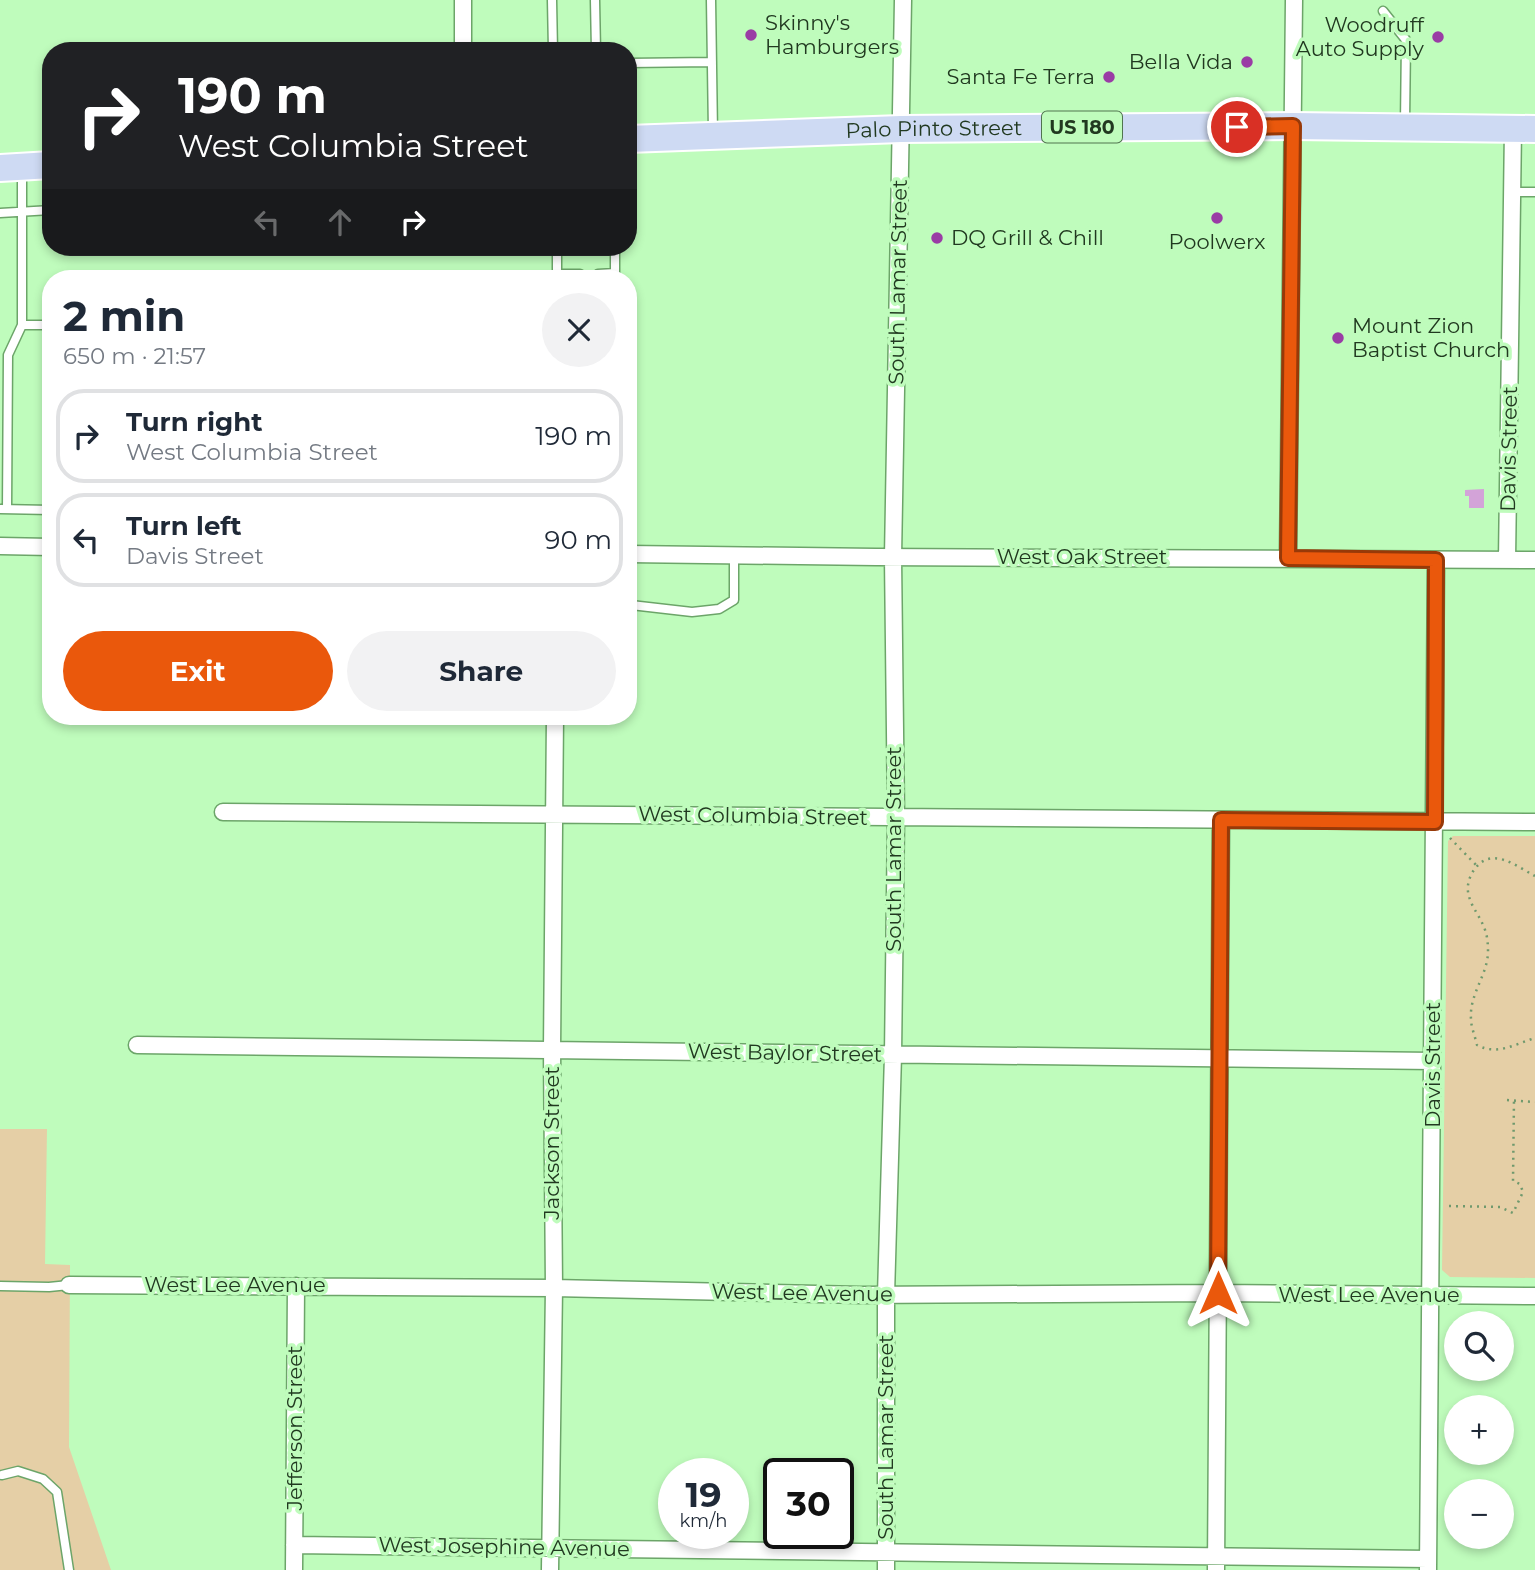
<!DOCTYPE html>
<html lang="en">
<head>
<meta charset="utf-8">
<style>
  body { margin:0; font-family:Montserrat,sans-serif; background:#f2f2f3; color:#1f2937; height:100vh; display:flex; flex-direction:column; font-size:26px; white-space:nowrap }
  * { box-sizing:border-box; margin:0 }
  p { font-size:23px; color:#747a83 }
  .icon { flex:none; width:38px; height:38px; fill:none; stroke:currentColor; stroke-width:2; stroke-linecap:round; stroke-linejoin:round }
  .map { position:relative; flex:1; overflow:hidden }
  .drawer { position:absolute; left:42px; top:270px; width:595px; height:455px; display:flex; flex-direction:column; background:#fff; border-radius:28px; box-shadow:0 4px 10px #0003 }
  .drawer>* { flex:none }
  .guide { position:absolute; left:42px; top:42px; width:595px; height:214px; border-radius:28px; box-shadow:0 4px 10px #0003; background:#202124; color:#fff; overflow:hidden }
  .tools { position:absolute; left:1444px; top:1311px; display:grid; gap:14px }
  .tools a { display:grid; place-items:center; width:70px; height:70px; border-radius:50%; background:#fff; box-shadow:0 4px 10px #0003; font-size:35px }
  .speed { position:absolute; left:658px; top:1458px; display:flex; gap:14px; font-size:35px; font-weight:700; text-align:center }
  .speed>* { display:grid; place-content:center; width:91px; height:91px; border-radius:50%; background:#fff; box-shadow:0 4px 10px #0003; line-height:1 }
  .speed small { font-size:18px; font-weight:400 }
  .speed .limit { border:4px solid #111; border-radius:10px; background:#fff; color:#111 }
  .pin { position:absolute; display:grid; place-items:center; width:60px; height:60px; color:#fff; margin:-30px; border:4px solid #fff; border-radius:50%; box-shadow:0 2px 7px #0007 }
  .me { position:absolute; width:77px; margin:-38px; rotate:0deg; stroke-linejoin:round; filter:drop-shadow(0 0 5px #0008) }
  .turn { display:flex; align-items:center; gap:24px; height:147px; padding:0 21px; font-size:32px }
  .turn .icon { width:91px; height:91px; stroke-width:2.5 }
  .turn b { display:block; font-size:49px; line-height:60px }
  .lanes { display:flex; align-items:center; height:66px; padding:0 21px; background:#0003; justify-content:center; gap:35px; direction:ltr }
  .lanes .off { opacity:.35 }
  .round { display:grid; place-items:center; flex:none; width:74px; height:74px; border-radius:37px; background:#f2f2f3 }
  .summary { display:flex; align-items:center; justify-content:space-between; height:119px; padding:0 21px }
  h1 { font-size:42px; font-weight:700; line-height:52px }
  .primary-button { display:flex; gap:14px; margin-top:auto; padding:14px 21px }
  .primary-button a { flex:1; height:80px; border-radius:42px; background:#ea580c; color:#fff; font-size:28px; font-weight:700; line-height:80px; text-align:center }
  .primary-button a+a { background:#f2f2f3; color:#1f2937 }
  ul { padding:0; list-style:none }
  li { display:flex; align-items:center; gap:21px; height:94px; margin:0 14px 10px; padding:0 7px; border:4px solid #e0e1e3; border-radius:28px }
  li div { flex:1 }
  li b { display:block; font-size:26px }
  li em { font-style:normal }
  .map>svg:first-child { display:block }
  .green { fill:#e5cfa6 }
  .water { fill:#d3a3d8 }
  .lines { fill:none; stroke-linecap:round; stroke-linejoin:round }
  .lane-casing { stroke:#6ca569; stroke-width:11 }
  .street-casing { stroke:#6ca569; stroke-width:19 }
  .primary-casing { stroke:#fff; stroke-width:30 }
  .path { stroke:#6f996d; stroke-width:2.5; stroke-dasharray:2 5; stroke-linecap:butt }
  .lane { stroke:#fff; stroke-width:8 }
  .street { stroke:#fff; stroke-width:16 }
  .primary { stroke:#cedaf3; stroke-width:26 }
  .route-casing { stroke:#983908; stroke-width:18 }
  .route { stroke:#ea580c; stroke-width:12 }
  .poi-dot { fill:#9a3ca5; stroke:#bffcbc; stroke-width:2.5 }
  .labels { text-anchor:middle; stroke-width:7; stroke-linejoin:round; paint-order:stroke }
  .shield { fill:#bffcbc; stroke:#50744f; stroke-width:2 }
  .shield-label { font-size:19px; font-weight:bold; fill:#213920 }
  .poi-label { font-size:21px; fill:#213920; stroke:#bffcbc; text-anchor:start }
  .street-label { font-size:21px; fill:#213920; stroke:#bffcbc }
</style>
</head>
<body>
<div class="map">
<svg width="1535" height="1570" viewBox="0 0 1535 1570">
  <rect width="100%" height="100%" fill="#bffcbc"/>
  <path class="green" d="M1453 836H1535V1278L1450 1277 1442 1270 1448 841Z
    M0 1129H47L45 1264 70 1265 69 1447 111 1570H0Z"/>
  <path class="water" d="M1484 489V508H1469V496H1465V490Z"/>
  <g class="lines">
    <defs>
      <path id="lane" d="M552 0 553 51
        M595 0 596 51
        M711 0 713 133
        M1383 11 1406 40 1405 123
        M628 63 712 62
        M1512 192H1535
        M0 213 51 210
        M557 247V278
        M615 247V278
        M557 248 579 249
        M597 249H615
        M557 274H580
        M598 274 615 273
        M22 325H51
        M0 509 51 510
        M7 509 8 355 22 325V169
        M628 602 631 605 692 612 719 609 734 600V556
        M0 1286 49 1287 69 1285
        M2 1475 18 1471 43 1479 57 1492 69 1570"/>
      <path id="street" d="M463 51V0
        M0 546 51 547
        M628 554 876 557 1535 560
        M1288 558 1294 0
        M1507 560 1513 128
        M223 812 1535 822
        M137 1045 1433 1061
        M69 1285 554 1288 861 1295 1218 1293 1535 1296
        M294 1545 1428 1559
        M294 1570 296 1286
        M550 1570 554 1288 552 1050 555 716
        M886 1570V1295L893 1055 896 818 893 557 903 0
        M1216 1570 1221 820
        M1428 1570 1436 560"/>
      <g id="primary">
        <path id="s1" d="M628 139 901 129 1293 126 1535 129"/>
        <path d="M0 168 51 165"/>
      </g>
    </defs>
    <use href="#lane" class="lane-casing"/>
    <use href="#street" class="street-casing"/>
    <use href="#primary" class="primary-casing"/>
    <path class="path" d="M1450 838 1477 866
      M1535 876C1516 866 1491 845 1474 870 1469 877 1466 887 1469 896 1471 906 1479 915 1483 925 1487 933 1488 942 1488 951 1488 975 1469 994 1471 1019 1471 1027 1475 1036 1477 1045 1497 1056 1515 1044 1535 1038
      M1507 1100 1535 1102
      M1449 1206 1500 1207 1513 1213 1523 1192 1520 1184 1513 1181 1514 1100"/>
    <use href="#lane" class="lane"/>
    <use href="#street" class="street"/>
    <use href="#primary" class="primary"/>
  </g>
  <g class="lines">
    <defs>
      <path id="route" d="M1218 1293 1221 820 1435 822 1436 560 1288 558 1293 126 1237 127"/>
    </defs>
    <use href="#route" class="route-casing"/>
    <use href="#route" class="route"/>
  </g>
  <g class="poi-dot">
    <circle cx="751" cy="35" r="7"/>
    <circle cx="1438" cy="37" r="7"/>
    <circle cx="1247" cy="62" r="7"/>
    <circle cx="1109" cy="77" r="7"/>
    <circle cx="1217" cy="218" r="7"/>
    <circle cx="937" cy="238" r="7"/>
    <circle cx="1338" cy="338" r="7"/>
  </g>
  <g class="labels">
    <rect class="shield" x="1042" y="111.5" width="80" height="31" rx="5"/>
    <g class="shield-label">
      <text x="1082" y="134">US 180</text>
    </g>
    <g class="poi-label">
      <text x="765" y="30">Skinny's<tspan x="765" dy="24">Hamburgers</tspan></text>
      <text x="1424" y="32" text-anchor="end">Woodruff<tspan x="1424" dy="24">Auto Supply</tspan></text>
      <text x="1233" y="69" text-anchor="end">Bella Vida</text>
      <text x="1095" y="84" text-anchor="end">Santa Fe Terra</text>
      <text x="951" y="245">DQ Grill &amp; Chill</text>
      <text x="1217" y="249" text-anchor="middle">Poolwerx</text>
      <text x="1352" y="333">Mount Zion<tspan x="1352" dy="24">Baptist Church</tspan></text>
    </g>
    <g class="street-label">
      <text dy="7" stroke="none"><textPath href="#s1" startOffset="306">Palo Pinto Street</textPath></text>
      <text transform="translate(898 282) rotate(-89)" y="7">South Lamar Street</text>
      <text transform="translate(1509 449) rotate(-89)" y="7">Davis Street</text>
      <text x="1082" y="564">West Oak Street</text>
      <text transform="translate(753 816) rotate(1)" y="7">West Columbia Street</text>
      <text transform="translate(894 849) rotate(-90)" y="7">South Lamar Street</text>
      <text transform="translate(785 1053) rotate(1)" y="7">West Baylor Street</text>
      <text transform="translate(1433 1065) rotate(-90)" y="7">Davis Street</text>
      <text transform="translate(552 1143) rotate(-90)" y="7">Jackson Street</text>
      <text x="235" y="1292">West Lee Avenue</text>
      <text transform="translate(802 1293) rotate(1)" y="7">West Lee Avenue</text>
      <text x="1369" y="1302">West Lee Avenue</text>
      <text transform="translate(295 1428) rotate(-90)" y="7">Jefferson Street</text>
      <text transform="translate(886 1437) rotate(-90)" y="7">South Lamar Street</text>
      <text transform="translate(504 1547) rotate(1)" y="7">West Josephine Avenue</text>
    </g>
  </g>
</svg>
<div class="tools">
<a><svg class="icon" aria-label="search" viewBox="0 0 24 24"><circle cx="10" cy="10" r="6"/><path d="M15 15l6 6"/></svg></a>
<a>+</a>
<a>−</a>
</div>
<div class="speed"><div>19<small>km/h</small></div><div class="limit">30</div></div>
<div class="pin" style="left:1237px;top:127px;background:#d93025"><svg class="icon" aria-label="arrive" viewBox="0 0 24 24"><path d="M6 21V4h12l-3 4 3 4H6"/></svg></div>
<svg class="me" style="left:1218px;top:1293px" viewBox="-20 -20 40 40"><path d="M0-17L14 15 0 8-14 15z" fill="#ea580c" stroke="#fff" stroke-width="4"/></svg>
<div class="guide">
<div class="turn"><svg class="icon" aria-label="right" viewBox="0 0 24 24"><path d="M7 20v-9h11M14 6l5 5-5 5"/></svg><div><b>190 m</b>West Columbia Street</div></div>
<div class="lanes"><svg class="icon off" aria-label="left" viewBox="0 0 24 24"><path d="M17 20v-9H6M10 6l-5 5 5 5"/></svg><svg class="icon off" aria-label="ahead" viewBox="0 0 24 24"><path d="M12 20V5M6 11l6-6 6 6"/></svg><svg class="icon" aria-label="right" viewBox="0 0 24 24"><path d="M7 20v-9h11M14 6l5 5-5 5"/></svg></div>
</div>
<section class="drawer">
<div class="summary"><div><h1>2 min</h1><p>650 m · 21:57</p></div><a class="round"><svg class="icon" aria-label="close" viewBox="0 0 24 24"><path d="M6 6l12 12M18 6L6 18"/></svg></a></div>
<ul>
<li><svg class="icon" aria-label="right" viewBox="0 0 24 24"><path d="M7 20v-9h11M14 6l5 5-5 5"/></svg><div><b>Turn right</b><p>West Columbia Street</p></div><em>190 m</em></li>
<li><svg class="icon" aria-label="left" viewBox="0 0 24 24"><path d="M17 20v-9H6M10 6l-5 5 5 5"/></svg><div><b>Turn left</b><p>Davis Street</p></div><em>90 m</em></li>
</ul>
<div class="primary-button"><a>Exit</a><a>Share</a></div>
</section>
</div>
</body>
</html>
